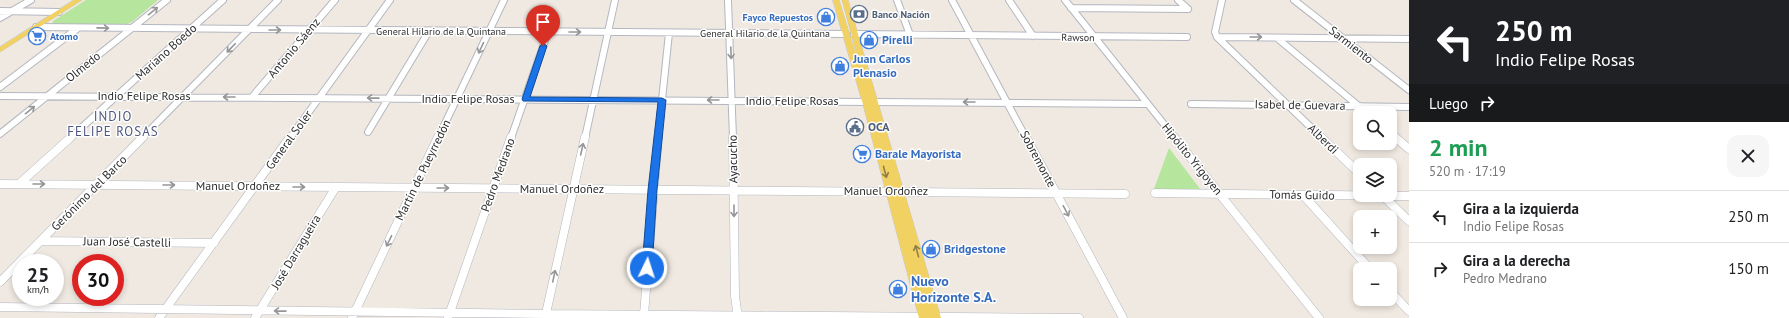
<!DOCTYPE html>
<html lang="es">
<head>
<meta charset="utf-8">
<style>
  body { margin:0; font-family:"PT Sans",sans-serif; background:#f6f6f6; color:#202124; height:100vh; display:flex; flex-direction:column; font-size:15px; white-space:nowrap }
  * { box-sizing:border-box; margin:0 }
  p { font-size:13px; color:#757577 }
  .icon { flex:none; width:22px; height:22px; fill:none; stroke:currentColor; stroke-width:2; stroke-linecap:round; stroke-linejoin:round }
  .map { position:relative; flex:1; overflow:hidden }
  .panel { display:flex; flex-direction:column; background:#fff; width:380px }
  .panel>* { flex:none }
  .banner { background:#202124; color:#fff; overflow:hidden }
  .tools { position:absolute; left:1353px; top:106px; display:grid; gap:8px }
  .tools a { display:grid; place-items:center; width:44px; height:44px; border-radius:8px; background:#fff; box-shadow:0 2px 6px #0003; font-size:20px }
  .speed { position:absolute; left:12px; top:254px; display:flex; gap:8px; font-size:20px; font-weight:700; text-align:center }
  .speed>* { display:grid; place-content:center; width:52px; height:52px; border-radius:50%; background:#fff; box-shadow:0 2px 6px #0003; line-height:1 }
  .speed small { font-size:10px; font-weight:400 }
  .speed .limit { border:6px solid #d22; background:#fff; color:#111 }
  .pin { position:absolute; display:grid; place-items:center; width:34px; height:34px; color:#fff; margin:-41px -17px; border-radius:50% 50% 50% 0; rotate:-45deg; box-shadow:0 0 4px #0007 }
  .pin .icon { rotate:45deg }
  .me { position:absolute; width:44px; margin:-22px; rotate:4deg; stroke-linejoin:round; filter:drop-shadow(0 0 3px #0008) }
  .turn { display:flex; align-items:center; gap:14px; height:84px; padding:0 20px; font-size:18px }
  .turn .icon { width:52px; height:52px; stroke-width:2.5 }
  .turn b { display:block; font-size:28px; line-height:34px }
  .then { display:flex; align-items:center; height:38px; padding:0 20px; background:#0003; gap:8px; font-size:15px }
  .round { display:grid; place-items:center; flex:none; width:42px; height:42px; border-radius:12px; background:#f6f6f6 }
  .summary { display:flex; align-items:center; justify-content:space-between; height:68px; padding:0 20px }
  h1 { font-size:24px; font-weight:600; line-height:30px; color:#1e9e55 }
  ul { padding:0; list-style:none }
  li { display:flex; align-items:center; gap:12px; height:52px; padding:0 20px; border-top:1px solid #e0e0e0 }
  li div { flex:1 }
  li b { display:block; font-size:15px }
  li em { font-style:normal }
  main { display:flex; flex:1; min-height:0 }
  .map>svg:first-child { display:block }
  .green { fill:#b6e59e }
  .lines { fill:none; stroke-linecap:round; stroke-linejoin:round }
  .minor-far1-casing { stroke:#b4b7c1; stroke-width:8 }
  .minor-casing { stroke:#b4b7c1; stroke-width:9 }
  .major-casing { stroke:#c9c9c9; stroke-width:1 }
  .minor-far1 { stroke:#fff; stroke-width:6 }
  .minor { stroke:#fff; stroke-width:8 }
  .major { fill:#f2d163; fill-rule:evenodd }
  .oneway { stroke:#969696 }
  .oneway2 { stroke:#908048 }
  .route { fill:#1a73e8; stroke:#114b97 }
  .labels { text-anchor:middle; stroke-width:3; stroke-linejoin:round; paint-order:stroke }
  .far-service-label { font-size:10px; font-weight:bold; fill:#4e5e75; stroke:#fff; text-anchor:start }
  .far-shop-label { font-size:10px; font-weight:bold; fill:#366cbe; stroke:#fff; text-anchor:end }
  .far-street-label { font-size:10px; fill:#2e2e2e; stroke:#fff }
  .shop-label { font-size:12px; font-weight:bold; fill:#366cbe; stroke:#fff; text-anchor:start }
  .street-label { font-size:12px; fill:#2e2e2e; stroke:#fff }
  .service-label { font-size:12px; font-weight:bold; fill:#4e5e75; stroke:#fff; text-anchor:start }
  .neighbourhood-label { font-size:13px; letter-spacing:1px; fill:#4d5680; stroke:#fff }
  .near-shop-label { font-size:14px; font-weight:bold; fill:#366cbe; stroke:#fff; text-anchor:start }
</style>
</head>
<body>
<main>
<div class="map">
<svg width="1409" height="318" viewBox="0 0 1409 318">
  <rect width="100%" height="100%" fill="#efe9e1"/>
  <path class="green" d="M86 0H158L132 22 124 25H52L53 21Z
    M1169 148 1201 190 1154 189Z"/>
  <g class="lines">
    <defs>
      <path id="minor-far1" d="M728 0 733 138
        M897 0 910 35
        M952 0 1026 138
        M1009 0 1033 36
        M1065 0 1175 138
        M1178 0 1188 9
        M1294 0 1409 90
        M1071 8 1188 9
        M0 11 59 12
        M0 18 31 0
        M36 27 846 34
        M854 34 1187 37
        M1217 37 1322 138
        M1217 37 1409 39
        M1217 37 1215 32 1222 0
        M1277 38 1367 113
        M0 87 78 28
        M0 96 1147 104
        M252 97 335 0
        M1191 104 1409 107
        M368 132 429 31
        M1390 133 1396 138
        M0 134 167 0
        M70 138 223 0
        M142 138 278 0
        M290 138 390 0
        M438 138 504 0
        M511 138 548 32
        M585 138 615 0
        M658 138 669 33"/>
      <path id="minor" d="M733 137 735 296 738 318
        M1026 137 1123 318
        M1174 137 1319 318
        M1321 137 1360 174
        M1395 137 1409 149
        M0 184 1125 194
        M19 184 71 137
        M1155 193 1409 196
        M1303 195 1370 269
        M1382 195 1409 221
        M41 241 214 243
        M0 282 143 137
        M1390 291 1409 311
        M0 307 546 314 1079 318
        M644 315 658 137
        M159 318 290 137
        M255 318 336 187
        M352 318 438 137
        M448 318 511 137
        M545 318 585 137"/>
      <path id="major" d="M74 0H82L0 52V47Z
        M833 0H839L865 84 842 0H848L941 318H919L864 108Z"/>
    </defs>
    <use href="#minor-far1" class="minor-far1-casing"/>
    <use href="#minor" class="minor-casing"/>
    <use href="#major" class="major-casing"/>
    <use href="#minor-far1" class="minor-far1"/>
    <use href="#minor" class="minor"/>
    <use href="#major" class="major"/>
  </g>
  <defs><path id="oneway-shaft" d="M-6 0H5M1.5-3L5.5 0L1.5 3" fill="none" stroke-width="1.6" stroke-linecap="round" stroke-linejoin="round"/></defs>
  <g class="oneway">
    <use href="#oneway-shaft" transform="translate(153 11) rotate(-39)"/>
    <use href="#oneway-shaft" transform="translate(103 28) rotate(1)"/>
    <use href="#oneway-shaft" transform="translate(275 30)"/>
    <use href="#oneway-shaft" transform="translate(575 32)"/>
    <use href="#oneway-shaft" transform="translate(1256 37)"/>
    <use href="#oneway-shaft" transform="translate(231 48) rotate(134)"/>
    <use href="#oneway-shaft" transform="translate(481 48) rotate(115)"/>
    <use href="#oneway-shaft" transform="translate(731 53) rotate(88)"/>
    <use href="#oneway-shaft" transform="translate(229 97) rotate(-180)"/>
    <use href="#oneway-shaft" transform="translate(373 98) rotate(-179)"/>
    <use href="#oneway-shaft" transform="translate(713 100) rotate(-180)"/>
    <use href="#oneway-shaft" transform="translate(969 102) rotate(-180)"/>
    <use href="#oneway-shaft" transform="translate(30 110) rotate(-39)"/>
    <use href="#oneway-shaft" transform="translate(582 149) rotate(-77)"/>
    <use href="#oneway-shaft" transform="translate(39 184)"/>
    <use href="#oneway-shaft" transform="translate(169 185)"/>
    <use href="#oneway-shaft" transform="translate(299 187)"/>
    <use href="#oneway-shaft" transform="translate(443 188)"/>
    <use href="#oneway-shaft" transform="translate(734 211) rotate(90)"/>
    <use href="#oneway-shaft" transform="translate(1066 211) rotate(62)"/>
    <use href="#oneway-shaft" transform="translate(389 241) rotate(116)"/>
    <use href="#oneway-shaft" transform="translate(554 276) rotate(-78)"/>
    <use href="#oneway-shaft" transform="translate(280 311) rotate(-179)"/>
  </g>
  <g class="oneway2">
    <use href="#oneway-shaft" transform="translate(885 172) rotate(75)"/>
    <use href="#oneway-shaft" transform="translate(917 251) rotate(-105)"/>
  </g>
  <path class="route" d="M543 43 547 46 530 97 662 98 666 100 657 190 652 268 651 270H643L642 268 648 190 658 102 523 101 522 99 540 46Z"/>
  <defs>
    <symbol id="bank-ring" viewBox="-11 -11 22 22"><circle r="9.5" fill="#fff" stroke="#5c6f8a" stroke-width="1.5"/><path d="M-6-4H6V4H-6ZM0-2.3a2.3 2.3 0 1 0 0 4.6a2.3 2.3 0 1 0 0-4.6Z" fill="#5c6f8a"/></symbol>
    <symbol id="shop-ring" viewBox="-11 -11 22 22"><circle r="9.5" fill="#fff" stroke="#3f7fe0" stroke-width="1.5"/><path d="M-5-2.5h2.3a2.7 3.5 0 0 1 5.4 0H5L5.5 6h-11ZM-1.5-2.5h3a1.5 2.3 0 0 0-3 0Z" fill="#3f7fe0"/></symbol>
    <symbol id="supermarket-ring" viewBox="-11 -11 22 22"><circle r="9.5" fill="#fff" stroke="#3f7fe0" stroke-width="1.5"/><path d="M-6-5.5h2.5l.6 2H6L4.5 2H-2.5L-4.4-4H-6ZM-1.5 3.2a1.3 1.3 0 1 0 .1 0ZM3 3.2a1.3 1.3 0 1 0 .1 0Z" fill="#3f7fe0"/></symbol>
    <symbol id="civic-ring" viewBox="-11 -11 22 22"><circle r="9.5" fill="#fff" stroke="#5c6f8a" stroke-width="1.5"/><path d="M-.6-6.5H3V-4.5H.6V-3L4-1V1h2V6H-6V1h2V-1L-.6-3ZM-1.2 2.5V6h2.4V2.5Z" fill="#5c6f8a"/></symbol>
  </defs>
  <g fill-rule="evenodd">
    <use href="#bank-ring" x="849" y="4" width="20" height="20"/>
    <use href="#shop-ring" x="816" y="7" width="20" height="20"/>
    <use href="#supermarket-ring" x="27" y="26" width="20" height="20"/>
    <use href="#shop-ring" x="859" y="30" width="20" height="20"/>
    <use href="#shop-ring" x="830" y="56" width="20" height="20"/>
    <use href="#civic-ring" x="845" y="117" width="20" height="20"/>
    <use href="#supermarket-ring" x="852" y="144" width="20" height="20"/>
    <use href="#shop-ring" x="921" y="239" width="20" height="20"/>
    <use href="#shop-ring" x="888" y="279" width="20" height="20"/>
  </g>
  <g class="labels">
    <g class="far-service-label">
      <text x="872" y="18">Banco Nación</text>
    </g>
    <g class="far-shop-label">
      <text x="813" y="21">Fayco Repuestos</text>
      <text x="50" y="40" text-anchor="start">Atomo</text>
    </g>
    <g class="far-street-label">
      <text x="441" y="35">General Hilario de la Quintana</text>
      <text x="765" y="37">General Hilario de la Quintana</text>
      <text transform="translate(1078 37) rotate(1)" y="4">Rawson</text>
    </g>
    <g class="shop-label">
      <text x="882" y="44">Pirelli</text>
      <text x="853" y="63">Juan Carlos<tspan x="853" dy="14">Plenasio</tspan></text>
      <text x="875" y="158">Barale Mayorista</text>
      <text x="944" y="253">Bridgestone</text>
    </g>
    <g class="street-label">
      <text transform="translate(1351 45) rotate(38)" y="4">Sarmiento</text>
      <text transform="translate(294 48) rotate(-50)" y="4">Antonio Sáenz</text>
      <text transform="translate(166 52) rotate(-42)" y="4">Mariano Boedo</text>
      <text transform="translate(83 67) rotate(-39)" y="4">Olmedo</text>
      <text x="144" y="100">Indio Felipe Rosas</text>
      <text x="468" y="103">Indio Felipe Rosas</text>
      <text x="792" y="105">Indio Felipe Rosas</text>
      <text transform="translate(1300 105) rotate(1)" y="4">Isabel de Guevara</text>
      <text transform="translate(1323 139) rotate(44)" y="4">Alberdi</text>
      <text transform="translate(289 140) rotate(-54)" y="4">General Soler</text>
      <text transform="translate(733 159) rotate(-91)" y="4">Ayacucho</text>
      <text transform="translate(1038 159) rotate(62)" y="4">Sobremonte</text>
      <text transform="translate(1192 159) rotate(51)" y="4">Hipólito Yrigoyen</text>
      <text transform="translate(423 170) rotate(-64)" y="4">Martín de Pueyrredón</text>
      <text transform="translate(498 175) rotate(-70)" y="4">Pedro Medrano</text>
      <text x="238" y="190">Manuel Ordoñez</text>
      <text x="562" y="193">Manuel Ordoñez</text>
      <text x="886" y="195">Manuel Ordoñez</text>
      <text transform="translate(89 193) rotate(-45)" y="4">Gerónimo del Barco</text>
      <text transform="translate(1302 195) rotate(1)" y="4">Tomás Guido</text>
      <text transform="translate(127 242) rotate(1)" y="4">Juan José Castelli</text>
      <text transform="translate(296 252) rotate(-59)" y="4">José Darragueira</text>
    </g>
    <g class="service-label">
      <text x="868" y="131">OCA</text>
    </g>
    <g class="neighbourhood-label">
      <text x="113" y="121">INDIO<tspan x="113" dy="15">FELIPE ROSAS</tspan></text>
    </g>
    <g class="near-shop-label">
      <text x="911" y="286">Nuevo<tspan x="911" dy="16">Horizonte S.A.</tspan></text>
    </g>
  </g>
</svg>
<div class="tools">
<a><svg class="icon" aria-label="search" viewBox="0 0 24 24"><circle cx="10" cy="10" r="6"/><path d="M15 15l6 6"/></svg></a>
<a><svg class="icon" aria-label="layers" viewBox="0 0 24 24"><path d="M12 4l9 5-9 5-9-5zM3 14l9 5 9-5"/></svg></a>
<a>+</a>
<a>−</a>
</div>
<div class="speed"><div>25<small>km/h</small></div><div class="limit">30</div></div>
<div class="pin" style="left:543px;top:46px;background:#d93025"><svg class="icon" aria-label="arrive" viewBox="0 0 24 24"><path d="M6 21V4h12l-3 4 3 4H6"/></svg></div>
<svg class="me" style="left:647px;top:268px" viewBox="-20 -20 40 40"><circle r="17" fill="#1a73e8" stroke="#fff" stroke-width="3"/><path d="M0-11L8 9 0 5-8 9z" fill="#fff"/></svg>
</div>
<section class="panel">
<div class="banner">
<div class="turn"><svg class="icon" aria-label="left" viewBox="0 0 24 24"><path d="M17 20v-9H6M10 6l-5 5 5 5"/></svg><div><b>250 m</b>Indio Felipe Rosas</div></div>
<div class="then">Luego<svg class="icon" aria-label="right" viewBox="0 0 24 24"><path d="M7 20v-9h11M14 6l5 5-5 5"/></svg></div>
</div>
<div class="summary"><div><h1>2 min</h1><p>520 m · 17:19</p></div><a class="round"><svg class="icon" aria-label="close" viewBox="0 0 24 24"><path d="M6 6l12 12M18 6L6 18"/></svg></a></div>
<ul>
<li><svg class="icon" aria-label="left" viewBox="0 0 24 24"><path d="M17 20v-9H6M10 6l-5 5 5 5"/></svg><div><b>Gira a la izquierda</b><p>Indio Felipe Rosas</p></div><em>250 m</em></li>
<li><svg class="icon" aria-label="right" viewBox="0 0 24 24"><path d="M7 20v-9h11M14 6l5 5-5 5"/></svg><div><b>Gira a la derecha</b><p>Pedro Medrano</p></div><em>150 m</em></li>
</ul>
</section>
</main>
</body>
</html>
